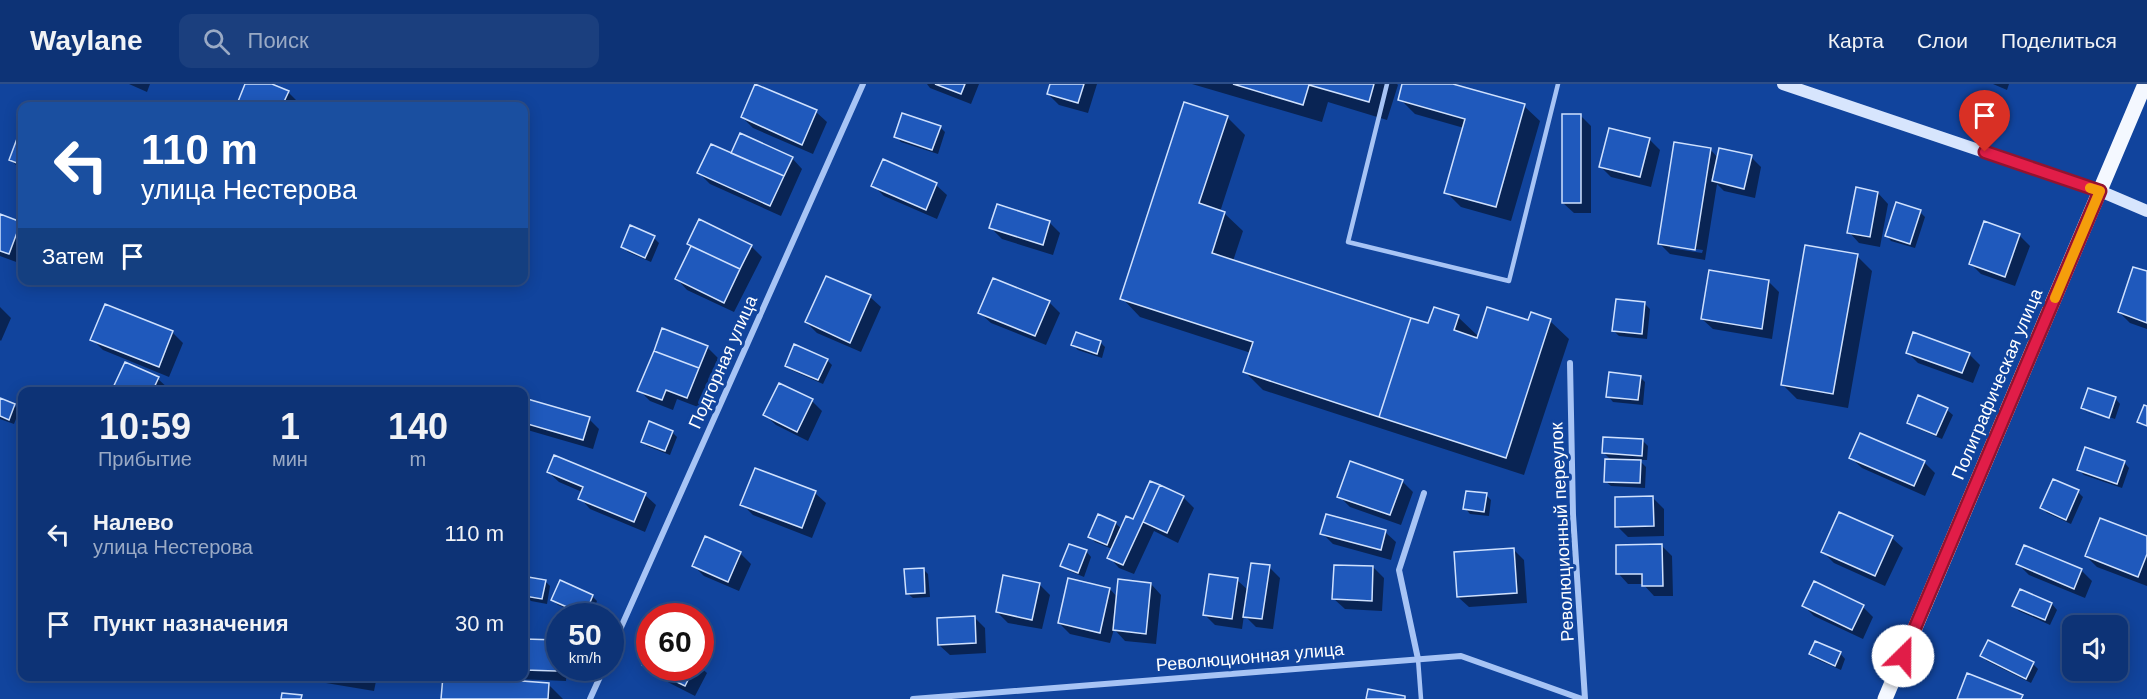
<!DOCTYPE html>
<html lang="ru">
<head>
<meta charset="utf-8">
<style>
  body { margin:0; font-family:Helvetica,sans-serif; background:#1b3f7e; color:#f1f3f6; height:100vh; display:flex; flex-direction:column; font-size:22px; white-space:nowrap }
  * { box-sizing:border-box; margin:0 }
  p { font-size:20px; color:#9aaac5 }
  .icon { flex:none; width:33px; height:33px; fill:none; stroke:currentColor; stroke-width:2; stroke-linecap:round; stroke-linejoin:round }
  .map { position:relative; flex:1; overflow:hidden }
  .details { position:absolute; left:18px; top:303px; width:510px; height:294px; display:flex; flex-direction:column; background:#0d3376; border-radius:12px; box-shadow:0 3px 15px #0003,0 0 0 2px #2d4e88 }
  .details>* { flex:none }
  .guide { position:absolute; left:18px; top:18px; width:510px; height:183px; border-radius:12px; box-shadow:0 3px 15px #0003,0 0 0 2px #2d4e88; background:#1a4fa0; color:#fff; overflow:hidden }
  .fabs { position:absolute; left:2062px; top:531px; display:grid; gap:12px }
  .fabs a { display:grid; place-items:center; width:66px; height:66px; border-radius:12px; background:#0d3376; box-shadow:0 3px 15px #0003,0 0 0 2px #2d4e88; font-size:30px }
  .speed { position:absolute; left:546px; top:519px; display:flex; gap:12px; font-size:30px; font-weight:700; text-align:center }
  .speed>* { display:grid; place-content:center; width:78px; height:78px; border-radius:50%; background:#0d3376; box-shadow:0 3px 15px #0003,0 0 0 2px #2d4e88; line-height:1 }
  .speed small { font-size:15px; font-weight:400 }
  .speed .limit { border:9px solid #d22; background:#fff; color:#111 }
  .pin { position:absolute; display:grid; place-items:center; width:51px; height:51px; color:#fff; margin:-62px -26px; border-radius:50% 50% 50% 0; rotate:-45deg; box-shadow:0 0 6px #0007 }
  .pin .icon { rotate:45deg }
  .me { position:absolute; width:66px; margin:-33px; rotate:23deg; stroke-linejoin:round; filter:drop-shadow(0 0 4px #0008) }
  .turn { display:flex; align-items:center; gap:21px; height:126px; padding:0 24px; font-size:27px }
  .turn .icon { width:78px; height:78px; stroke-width:2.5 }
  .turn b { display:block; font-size:42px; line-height:51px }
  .then { display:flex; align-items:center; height:57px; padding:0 24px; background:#0003; gap:12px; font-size:22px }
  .eta { display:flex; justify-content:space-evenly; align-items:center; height:102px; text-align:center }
  .eta b { font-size:36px; font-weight:700; line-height:42px }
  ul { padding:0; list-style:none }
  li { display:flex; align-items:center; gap:18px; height:90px; padding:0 24px }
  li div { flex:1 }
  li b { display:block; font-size:22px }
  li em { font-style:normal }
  header { display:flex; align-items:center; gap:36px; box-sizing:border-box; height:84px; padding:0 30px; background:#0d3376; border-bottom:2px solid #2d4e88 }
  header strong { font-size:28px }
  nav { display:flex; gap:33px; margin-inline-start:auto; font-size:21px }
  .search { width:420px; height:54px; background:#1b3f7e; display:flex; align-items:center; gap:15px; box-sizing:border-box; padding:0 21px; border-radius:12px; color:#9aaac5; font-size:22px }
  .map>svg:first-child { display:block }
  .shadow { fill:#0007; fill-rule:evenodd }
  .building { fill:#1f59bc; stroke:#cfe1fe; stroke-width:1.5 }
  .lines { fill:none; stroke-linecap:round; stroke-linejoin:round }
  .service { stroke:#a7c4f5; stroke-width:4.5 }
  .minor { stroke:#a7c4f5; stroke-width:6 }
  .secondary { stroke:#d7e5fd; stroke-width:12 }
  .primary { stroke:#f4f8ff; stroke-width:15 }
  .route-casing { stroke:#92132f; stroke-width:15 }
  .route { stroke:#e11d48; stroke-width:10 }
  .slow { stroke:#f59e0b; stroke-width:10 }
  .labels { text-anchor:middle; stroke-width:6; stroke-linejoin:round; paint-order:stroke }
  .street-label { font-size:18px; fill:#fff; stroke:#11449d }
</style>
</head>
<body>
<header>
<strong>Waylane</strong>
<div class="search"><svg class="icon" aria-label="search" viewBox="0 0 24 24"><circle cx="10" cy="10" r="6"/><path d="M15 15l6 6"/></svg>Поиск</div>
<nav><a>Карта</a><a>Слои</a><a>Поделиться</a></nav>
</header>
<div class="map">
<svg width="2147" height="615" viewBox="0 0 2147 615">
  <rect width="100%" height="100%" fill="#11449d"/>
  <path class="shadow" d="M129 0H150L147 8Z
    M246 0H269L288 8 299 19 297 22H242L238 19Z
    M927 0H979L971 20 930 4Z
    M1051 0H1097L1088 29 1059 21 1048 10Z
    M1192 0H1397L1398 1 1387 36 1328 18 1322 38Z
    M1404 0H1447L1524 22 1540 37 1511 137 1461 123 1446 108 1464 44 1415 30 1400 15Z
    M1993 0H2009L2007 6Z
    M756 1 816 28 827 38 813 70 753 44 742 33Z
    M1581 32 1591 42V129H1574L1563 119Z
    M1227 33 1245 51 1220 128 1224 129 1243 147 1233 177 1429 241 1458 233 1479 253 1529 238 1532 230 1550 237 1569 255 1524 391 1263 306 1244 287 1251 269 1140 233 1122 214Z
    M940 43 945 48 938 70 901 58 896 52Z
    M22 46V87L11 76Z
    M1649 55 1660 66 1651 103 1611 93 1600 82Z
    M1710 65 1718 74 1751 73 1761 83 1755 114 1724 107 1717 100 1705 176 1670 170 1660 160ZM1670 161 1703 166 1702 169 1670 164Z
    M732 71 792 74 802 85 781 132 710 100 699 89Z
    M883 77 936 101 947 111 937 135 884 112 873 101Z
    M1878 109 1888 120 1880 163 1859 159 1849 148Z
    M1920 128 1925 133 1915 164 1891 157 1886 151Z
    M0 132 22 142V171L19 179 0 172Z
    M1049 138 1060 149 1053 171 1002 155 991 144Z
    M2019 151 2030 162 2015 202 1981 190 1971 180Z
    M654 154 659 159 651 178 628 168 623 163Z
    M689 160 751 162 762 173 734 228 687 206 677 195 692 163Z
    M1857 172 1872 187 1848 324 1797 315 1782 300Z
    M2147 189V245L2130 239 2119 228Z
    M1769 198 1779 208 1772 255 1713 245 1702 235Z
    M870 213 881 223 861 268 817 249 806 238Z
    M1049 218 1060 229 1046 261 991 239 980 229Z
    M1644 219 1650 225 1647 255 1619 252 1614 247Z
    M0 223 11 234 1 257 0 256Z
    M172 248 183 259 169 293 103 266 92 255Z
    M1100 258 1105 263 1102 274 1078 266 1073 261Z
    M707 263 718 274 698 323 677 315 673 326 650 317 639 306Z
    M1907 268 1969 270 1980 281 1973 299 1918 279Z
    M827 276 832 281 823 300 791 286 786 281Z
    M1640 293 1645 298 1643 321 1613 318 1608 312Z
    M158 295 169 305 168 308H113Z
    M1919 313 1947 326 1953 331 1942 355 1914 343 1908 338Z
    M2115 314 2120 320 2115 335 2086 325V328L2114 338 2088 329 2082 324Z
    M0 316 14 321 19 327 14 340 0 335Z
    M524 316 589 335 599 345 593 365 524 345Z
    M812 317 822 327 808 357 776 341 765 331Z
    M672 348 677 353 670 371 647 362 642 357Z
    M1643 357 1648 362 1647 376H1639L1646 383 1645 404 1611 402 1605 397 1611 376 1604 369Z
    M555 373 645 411 656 421 645 448 590 425 580 414 582 408 559 398 548 388Z
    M1851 374 1924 378 1935 389 1925 412 1862 384Z
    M2124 378 2129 384 2122 404 2084 391 2079 386Z
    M1402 397 1413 408 1401 441 1350 423 1339 412Z
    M1151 399 1183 413 1194 424 1178 459 1154 447 1134 490 1119 484 1109 473 1112 465 1095 458 1090 453 1115 439 1122 445 1133 437Z
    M2078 408 2083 413 2071 440 2047 429 2042 424Z
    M815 409 826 419 812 454 753 431 742 420Z
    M1486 411 1491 416 1489 432 1470 430 1465 424Z
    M1653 414 1664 425V452L1628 453 1617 442Z
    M1385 448 1396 458 1391 476 1333 460 1322 449Z
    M1892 454 1903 464 1885 502 1834 479 1823 468Z
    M2147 454V502L2097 483 2086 472Z
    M1662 462 1672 472 1673 512H1654L1643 500H1628L1618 489Z
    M2025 463 2082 487 2092 497 2085 514 2029 491 2018 480Z
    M1513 465 1524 476 1527 519 1469 523 1458 513Z
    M1086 467 1091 473 1084 493 1067 486 1062 481Z
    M740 469 751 480 739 507 704 492 693 481Z
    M1269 483 1280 494 1273 545 1256 543 1244 531 1242 545 1215 541 1204 530 1237 496 1249 507Z
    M1373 483 1384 494 1382 527 1345 525 1334 515Z
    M923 485 928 490 930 513 913 514 907 509Z
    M545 497 550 502 547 520 531 517 526 512Z
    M1039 500 1050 511 1042 545 1008 539 997 528Z
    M1151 500 1161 511 1156 560 1125 557 1114 545 1110 559 1070 550 1059 539 1110 505 1118 514Z
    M2021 507 2052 520 2057 526 2050 541 2019 527 2014 522Z
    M592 512 597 517 591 532H584L558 521 553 516Z
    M1804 522 1863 523 1873 533 1863 555 1814 532Z
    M975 534 985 544 986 569 950 571 939 561Z
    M524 556 557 558 560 560V584H567L566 597 516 595 514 592H524Z
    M1840 569 1845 575 1841 586 1816 575 1811 570Z
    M1981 572 2033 580 2038 585 2031 599 1987 577Z
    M644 580 650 584 700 583 707 589 695 612 654 591Z
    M319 592H377L374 607 326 599Z
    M444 592H509L512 598 549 601 563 615H442Z"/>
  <path class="building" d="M245 0H272L289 7 282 22H243L237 20Z
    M755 0 817 26 802 61 741 33Z
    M935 0H965L961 10Z
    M1050 0H1084L1078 19 1047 10Z
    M1233 0H1374L1369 18 1309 1 1303 21Z
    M1402 0H1453L1525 20 1496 123 1444 109 1465 35 1398 16Z
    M1184 18 1228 32 1199 119 1225 128 1212 169 1411 234 1379 333 1243 288 1253 258 1120 215Z
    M902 29 941 42 932 66 894 53Z
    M1562 30H1581V119H1562Z
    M21 44H22V81L9 76Z
    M1609 44 1650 54 1640 93 1599 83Z
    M740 49 793 73 784 92 731 69Z
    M1674 58 1711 64 1695 166 1658 160Z
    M711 60 784 92 770 122 697 89Z
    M1719 64 1752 71 1744 105 1712 97Z
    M883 75 937 99 926 126 871 102Z
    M1856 103 1878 108 1870 153 1847 149Z
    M1896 118 1921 126 1910 160 1885 152Z
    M997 120 1050 137 1043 161 989 144Z
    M0 130 21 138 9 170 0 167Z
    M699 135 752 161 740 185 687 160Z
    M1984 137 2020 150 2005 193 1969 180Z
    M630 141 655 152 645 174 621 163Z
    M1805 161 1858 170 1833 310 1781 301Z
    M691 162 740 185 724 219 675 195Z
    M2133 183 2147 187V239L2118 228Z
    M1709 186 1769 196 1762 245 1701 235Z
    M826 192 871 211 850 259 805 238Z
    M993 194 1050 217 1035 252 978 229Z
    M1616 215 1645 218 1642 250 1612 247Z
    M105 220 173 247 159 283 90 256Z
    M1434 223 1459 231 1454 246 1477 254 1487 223 1528 236 1531 228 1551 235 1506 374 1379 333 1411 234 1428 239Z
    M662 244 708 262 699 284 654 267Z
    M1076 248 1101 257 1097 270 1071 261Z
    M1913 248 1970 269 1962 289 1906 269Z
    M794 260 828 275 818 296 785 282Z
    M654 267 699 284 687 314 666 306 662 316 637 307Z
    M125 278 159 293 152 308H111Z
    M1609 288 1641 292 1638 316 1606 313Z
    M779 299 813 315 797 348 763 331Z
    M2088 304 2116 313 2109 334 2081 324Z
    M1918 311 1948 324 1936 351 1907 339Z
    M0 314 15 320 9 336 0 332Z
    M524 314 590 333 583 356 524 339Z
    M2144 321 2147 322V342L2137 338Z
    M649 337 673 347 665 367 641 358Z
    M1860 349 1925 377 1914 402 1849 374Z
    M1603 353 1643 355 1642 372 1602 369Z
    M2085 363 2125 377 2117 400 2077 386Z
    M554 371 646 409 634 438 578 415 583 403 547 388Z
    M1605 375 1641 376 1640 399 1604 398Z
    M1350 377 1403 396 1390 431 1337 413Z
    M755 384 816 407 802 444 740 421Z
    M2053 395 2079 406 2066 436 2040 424Z
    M1150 397 1160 401 1123 481 1107 474 1126 432 1133 435Z
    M1160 401 1184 412 1167 449 1143 438Z
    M1466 407 1487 409 1484 428 1463 425Z
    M1653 412 1654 442 1615 443V413Z
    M1839 428 1893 452 1875 492 1821 468Z
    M1098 430 1116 438 1107 461 1088 453Z
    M1326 430 1386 446 1381 466 1320 450Z
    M2100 434 2147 452V470L2138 493 2085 472Z
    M705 452 741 468 728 498 692 482Z
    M1069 460 1087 466 1078 489 1060 482Z
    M1662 460 1663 502H1642V490H1616V461Z
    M2024 461 2082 485 2074 505 2016 480Z
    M1514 464 1517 509 1457 513 1454 468Z
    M1251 479 1270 481 1262 535 1243 533Z
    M1334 481 1373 482 1372 517 1332 515Z
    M924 484 925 509 906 510 904 485Z
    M1209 490 1238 494 1232 535 1203 531Z
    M1003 491 1040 499 1032 536 996 528Z
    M528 493 546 496 542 515 524 512Z
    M1068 494 1110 504 1100 549 1058 539Z
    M1118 495 1151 499 1146 550 1113 546Z
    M560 496 593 511 585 531 551 516Z
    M1814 497 1864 521 1852 546 1802 522Z
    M2020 505 2052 519 2045 536 2012 522Z
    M674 519 700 531 699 532H668Z
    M975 532 976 559 938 561 937 534Z
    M524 555 558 556 556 587 524 586Z
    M1988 556 2034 578 2026 595 1980 572Z
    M1815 557 1841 568 1835 582 1809 570Z
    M650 566V584H694L685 602 642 581Z
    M1967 589 2023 611 2021 615H1957Z
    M443 592H496V595L549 599 548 615H441Z
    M1368 605 1405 612V615H1366Z
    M282 609 302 611 301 615H281Z"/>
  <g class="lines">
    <path class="service" d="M1387 0 1348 158 1509 197 1558 0
      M1418 575 1421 615"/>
    <path class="minor" d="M1570 279 1573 431 1585 615
      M610 568 863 0
      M1418 575 1399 486 1424 409
      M590 615 604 584
      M913 615 1461 572 1582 615"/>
    <path class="secondary" d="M1783 0 2100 107 2147 127"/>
    <path class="primary" d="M1885 615 2145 0"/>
  </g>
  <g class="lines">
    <defs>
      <path id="route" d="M1903 572 2100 107 1985 68"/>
    </defs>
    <use href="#route" class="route-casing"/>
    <use href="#route" class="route"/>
    <path class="slow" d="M2055 214 2100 107 2090 104"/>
  </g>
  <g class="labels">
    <g class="street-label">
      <text transform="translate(723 278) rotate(-66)" y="6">Подгорная улица</text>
      <text transform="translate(1997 300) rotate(-67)" y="6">Полиграфическая улица</text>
      <text transform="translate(1562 448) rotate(-93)" y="6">Революционный переулок</text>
      <text transform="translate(1250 573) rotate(-5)" y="6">Революционная улица</text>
    </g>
  </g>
</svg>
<div class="fabs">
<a><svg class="icon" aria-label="sound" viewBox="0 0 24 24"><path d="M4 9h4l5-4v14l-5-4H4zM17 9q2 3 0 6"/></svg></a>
</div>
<div class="speed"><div>50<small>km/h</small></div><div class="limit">60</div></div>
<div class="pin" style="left:1985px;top:68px;background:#d93025"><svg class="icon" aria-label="arrive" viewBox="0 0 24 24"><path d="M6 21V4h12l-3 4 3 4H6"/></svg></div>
<svg class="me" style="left:1903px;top:572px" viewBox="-20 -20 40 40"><circle r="19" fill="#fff"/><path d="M0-13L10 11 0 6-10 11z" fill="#e11d48"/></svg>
<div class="guide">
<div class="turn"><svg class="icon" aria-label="left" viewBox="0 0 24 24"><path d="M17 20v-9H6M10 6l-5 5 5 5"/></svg><div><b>110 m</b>улица Нестерова</div></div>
<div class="then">Затем<svg class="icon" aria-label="arrive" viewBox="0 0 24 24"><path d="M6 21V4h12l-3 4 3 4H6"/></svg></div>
</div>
<section class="details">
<div class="eta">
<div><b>10:59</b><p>Прибытие</p></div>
<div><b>1</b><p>мин</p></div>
<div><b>140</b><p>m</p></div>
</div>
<ul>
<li><svg class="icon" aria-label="left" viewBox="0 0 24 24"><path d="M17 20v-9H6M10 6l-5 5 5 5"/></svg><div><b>Налево</b><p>улица Нестерова</p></div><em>110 m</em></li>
<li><svg class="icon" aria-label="arrive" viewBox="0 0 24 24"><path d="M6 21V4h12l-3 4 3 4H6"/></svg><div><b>Пункт назначения</b></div><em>30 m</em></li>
</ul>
</section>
</div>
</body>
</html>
